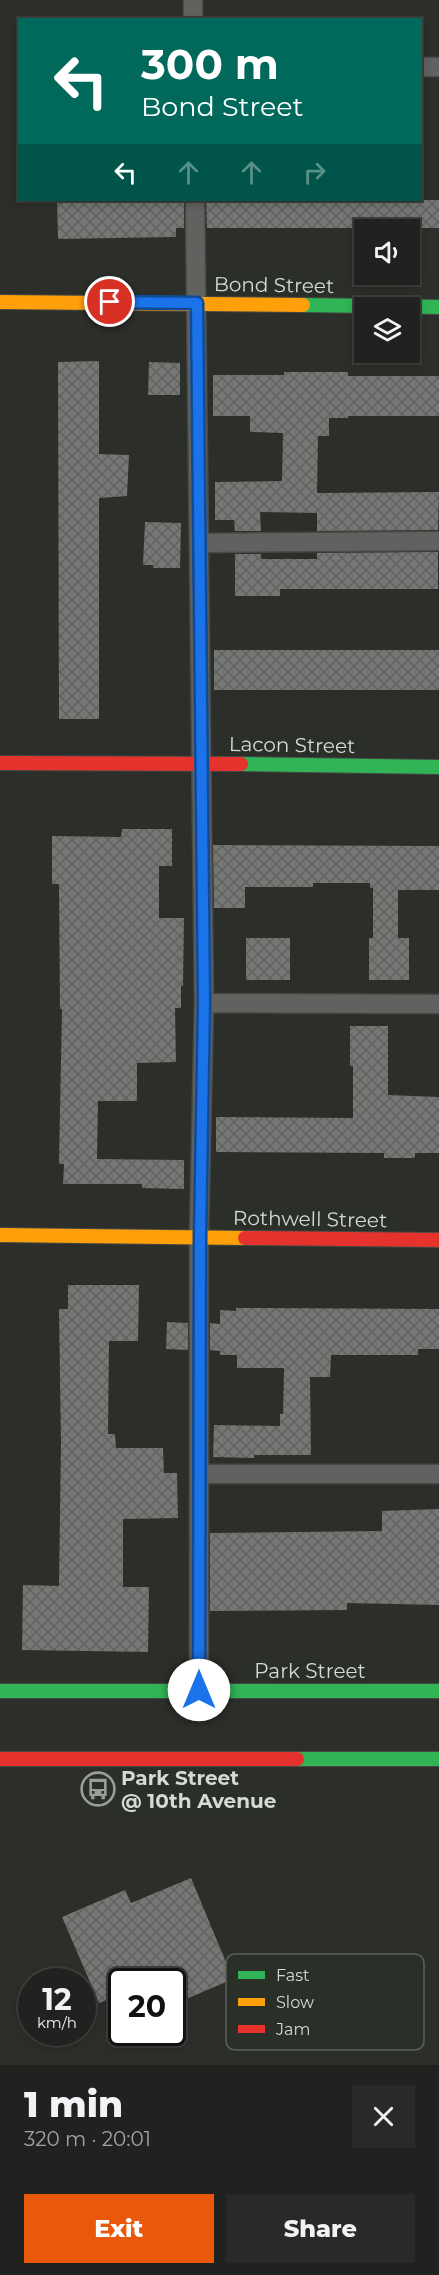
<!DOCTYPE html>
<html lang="en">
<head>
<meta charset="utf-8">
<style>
  body { margin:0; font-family:Montserrat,sans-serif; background:#282a28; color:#f1f3f6; height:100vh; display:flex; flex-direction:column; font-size:22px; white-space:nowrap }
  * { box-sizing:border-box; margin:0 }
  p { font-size:20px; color:#a2a4a4 }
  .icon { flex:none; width:33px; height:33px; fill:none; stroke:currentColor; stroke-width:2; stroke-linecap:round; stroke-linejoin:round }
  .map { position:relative; height:2065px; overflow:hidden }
  .panel { display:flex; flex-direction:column; background:#20221f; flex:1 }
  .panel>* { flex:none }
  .top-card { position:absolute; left:18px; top:18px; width:404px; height:183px; border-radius:0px; box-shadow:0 3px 9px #0003,0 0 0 2px #3d3f3d; background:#00695c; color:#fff; overflow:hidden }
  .tools { position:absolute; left:354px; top:219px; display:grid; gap:12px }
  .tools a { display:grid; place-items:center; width:66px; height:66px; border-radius:0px; background:#20221f; box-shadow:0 3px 9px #0003,0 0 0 2px #3d3f3d; font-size:30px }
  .speed { position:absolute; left:18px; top:1968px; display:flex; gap:12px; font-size:30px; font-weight:700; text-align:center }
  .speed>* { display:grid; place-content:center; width:78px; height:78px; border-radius:50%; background:#20221f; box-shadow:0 3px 9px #0003,0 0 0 2px #3d3f3d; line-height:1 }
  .speed small { font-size:15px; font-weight:400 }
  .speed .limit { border:3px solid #111; border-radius:9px; background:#fff; color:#111 }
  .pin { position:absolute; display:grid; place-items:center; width:51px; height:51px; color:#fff; margin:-26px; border:3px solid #fff; border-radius:50%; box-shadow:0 2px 6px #0007 }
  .me { position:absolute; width:66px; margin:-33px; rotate:0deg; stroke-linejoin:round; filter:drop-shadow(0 0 4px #0008) }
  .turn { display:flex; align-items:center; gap:21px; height:126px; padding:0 24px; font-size:27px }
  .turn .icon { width:78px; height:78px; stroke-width:2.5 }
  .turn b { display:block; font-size:42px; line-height:51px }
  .lanes { display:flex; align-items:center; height:57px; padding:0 24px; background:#0003; justify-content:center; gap:30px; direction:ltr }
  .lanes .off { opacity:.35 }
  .round { display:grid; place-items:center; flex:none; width:63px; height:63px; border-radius:0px; background:#282a28 }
  .summary { display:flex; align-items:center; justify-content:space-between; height:102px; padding:0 24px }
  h1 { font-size:36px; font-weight:800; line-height:45px }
  .primary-button { display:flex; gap:12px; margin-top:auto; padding:12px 24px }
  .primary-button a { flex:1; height:69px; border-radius:0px; background:#ea580c; color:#fff; font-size:24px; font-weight:800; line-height:69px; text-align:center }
  .primary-button a+a { background:#282a28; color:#f1f3f6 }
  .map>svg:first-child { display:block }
  .building { fill:url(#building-cross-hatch) }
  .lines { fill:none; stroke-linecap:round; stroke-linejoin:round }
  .lane-casing { stroke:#464945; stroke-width:21 }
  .fast-casing { stroke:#464945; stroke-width:16 }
  .slow-casing { stroke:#464945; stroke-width:16 }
  .jam-casing { stroke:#464945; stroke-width:16 }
  .lane { stroke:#61625f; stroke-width:18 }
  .fast { stroke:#30b455; stroke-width:14 }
  .slow { stroke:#ff9f0a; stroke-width:14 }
  .jam { stroke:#e5322d; stroke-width:14 }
  .route-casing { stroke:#114b97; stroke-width:15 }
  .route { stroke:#1a73e8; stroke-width:10 }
  .labels { text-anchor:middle; stroke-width:6; stroke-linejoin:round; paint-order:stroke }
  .street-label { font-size:20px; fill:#d6d9d5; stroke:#2a2f28 }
  .poi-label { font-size:20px; font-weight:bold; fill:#d6d9d5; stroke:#2a2f28; text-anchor:start }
  .key { fill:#2a2f28; stroke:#5e625c; stroke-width:1.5 }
  .key-label { font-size:16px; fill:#d6d9d5 }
</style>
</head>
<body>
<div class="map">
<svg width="439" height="2065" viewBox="0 0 439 2065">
  <defs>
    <pattern id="building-cross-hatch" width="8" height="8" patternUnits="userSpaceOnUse" patternTransform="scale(1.5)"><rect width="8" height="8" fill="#747773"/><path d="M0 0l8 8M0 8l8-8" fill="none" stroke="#5f615f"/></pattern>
  </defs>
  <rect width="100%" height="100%" fill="#2b2e29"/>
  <path class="building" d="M57 200H184V228H176V237L58 239Z
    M206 200H439V228H207Z
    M99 361V454L129 455 127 496 99 498V719H59L58 362Z
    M149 362 180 363V395H148Z
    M284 372H348V376H439V416H348V418H329V436H318L317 493 439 492 438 530 317 531V513L260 512 261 531H235L234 520H215V482L282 481 283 433 250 432V416H213V375H284Z
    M145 522 181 523 180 568H153V565H143Z
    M438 552V589H280V596H235V554H261V559H317V553Z
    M214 650H439V690H214Z
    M122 829H172V866H159V918H184L183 986H181V1008H175L176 1062 137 1063V1101H98L97 1159 184 1160V1189L142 1188V1184H63L64 1164H59L62 1009H60L59 884H52V836L121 837Z
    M213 845 439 846V890H398V938H409V980H369V938H373V888H370V883H313V887H245V908H214Z
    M246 938H290V980H246Z
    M350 1026H388V1095L439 1097V1153H415V1158H384V1153L216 1152V1117L353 1118V1066H350Z
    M68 1285H139L138 1341H109L108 1434H115L116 1448H163L164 1473H177L178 1518 123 1519V1587H149L148 1652 22 1650 23 1585 59 1586 61 1444 59 1309H68Z
    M236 1308 439 1309V1349H418V1355H331L330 1377H310L311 1455H254V1458L213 1457 214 1425 280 1426V1414H283L284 1368H237V1355H220V1351L210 1350V1323L220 1324V1310L236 1311Z
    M167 1322 188 1323V1350L166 1349Z
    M439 1509V1605L347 1603V1610L210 1611V1533L382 1531V1511Z
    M191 1878 233 1979 172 2005V1982H122V1994L99 2003 62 1917 125 1890 131 1903Z"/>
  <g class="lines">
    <defs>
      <path id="lane" d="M193 20V0
        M420 67H439
        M195 200 204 1003 199 1237V1691
        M200 543 439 541
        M204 1003 439 1004
        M199 1474H439"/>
      <path id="fast" d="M303 305 439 307
        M241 764 439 767
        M0 1691H439
        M297 1759H439"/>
      <path id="slow" d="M0 302 303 305
        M0 1235 245 1238"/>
      <path id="jam" d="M0 763 241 764
        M245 1238 439 1240
        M0 1759H297"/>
    </defs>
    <use href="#lane" class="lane-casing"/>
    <use href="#fast" class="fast-casing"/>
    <use href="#slow" class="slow-casing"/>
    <use href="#jam" class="jam-casing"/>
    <use href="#lane" class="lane"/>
    <use href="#fast" class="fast"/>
    <use href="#slow" class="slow"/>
    <use href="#jam" class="jam"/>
  </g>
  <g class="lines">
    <defs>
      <path id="route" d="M110 302 197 303 204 1003 200 1237 199 1690"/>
    </defs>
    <use href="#route" class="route-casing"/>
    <use href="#route" class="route"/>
  </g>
  <defs>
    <symbol id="bus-ring" viewBox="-11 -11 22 22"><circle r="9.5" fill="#2a2f28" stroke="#9a9d99" stroke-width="1.5"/><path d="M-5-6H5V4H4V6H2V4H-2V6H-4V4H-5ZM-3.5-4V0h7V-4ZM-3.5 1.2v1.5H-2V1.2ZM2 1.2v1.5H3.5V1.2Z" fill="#9a9d99"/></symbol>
  </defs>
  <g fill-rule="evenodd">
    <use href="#bus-ring" x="79" y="1770" width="38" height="38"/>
  </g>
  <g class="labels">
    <g class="street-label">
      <text transform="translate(274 285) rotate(1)" y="7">Bond Street</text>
      <text transform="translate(292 745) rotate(1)" y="7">Lacon Street</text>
      <text transform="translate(310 1219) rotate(1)" y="7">Rothwell Street</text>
      <text x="310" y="1678">Park Street</text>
    </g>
    <g class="poi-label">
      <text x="121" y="1785">Park Street<tspan x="121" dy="23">@ 10th Avenue</tspan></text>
    </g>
  </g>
  <rect x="226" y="1954" width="198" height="96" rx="9" class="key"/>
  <rect x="238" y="1971" width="27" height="8" fill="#30b455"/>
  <rect x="238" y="1998" width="27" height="8" fill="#ff9f0a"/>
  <rect x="238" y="2025" width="27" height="8" fill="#e5322d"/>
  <g class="key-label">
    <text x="276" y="1981">Fast</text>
    <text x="276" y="2008">Slow</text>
    <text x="276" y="2035">Jam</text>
  </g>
</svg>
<div class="tools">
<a><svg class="icon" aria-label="sound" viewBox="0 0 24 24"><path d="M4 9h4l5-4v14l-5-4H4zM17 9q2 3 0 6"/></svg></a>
<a><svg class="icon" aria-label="layers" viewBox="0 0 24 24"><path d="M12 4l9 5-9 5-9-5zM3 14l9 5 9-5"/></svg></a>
</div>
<div class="speed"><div>12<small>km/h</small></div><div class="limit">20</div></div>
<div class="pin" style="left:110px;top:302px;background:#d93025"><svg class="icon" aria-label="arrive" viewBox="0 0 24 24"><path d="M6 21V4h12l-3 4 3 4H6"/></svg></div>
<svg class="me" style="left:199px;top:1690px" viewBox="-20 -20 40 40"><circle r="19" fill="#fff"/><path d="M0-13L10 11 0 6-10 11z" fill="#1a73e8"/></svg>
<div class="top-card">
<div class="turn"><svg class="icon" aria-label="left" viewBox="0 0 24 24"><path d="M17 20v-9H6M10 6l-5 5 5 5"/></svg><div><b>300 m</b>Bond Street</div></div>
<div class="lanes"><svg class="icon" aria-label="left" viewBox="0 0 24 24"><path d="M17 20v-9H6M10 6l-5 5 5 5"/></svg><svg class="icon off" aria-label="ahead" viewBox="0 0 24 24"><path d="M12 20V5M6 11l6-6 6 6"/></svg><svg class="icon off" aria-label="ahead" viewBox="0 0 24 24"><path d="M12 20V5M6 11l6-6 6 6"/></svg><svg class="icon off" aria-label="right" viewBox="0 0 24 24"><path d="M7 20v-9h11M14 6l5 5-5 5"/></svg></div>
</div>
</div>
<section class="panel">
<div class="summary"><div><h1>1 min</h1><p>320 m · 20:01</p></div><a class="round"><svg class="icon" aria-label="close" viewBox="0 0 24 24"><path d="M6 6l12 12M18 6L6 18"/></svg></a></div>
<div class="primary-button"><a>Exit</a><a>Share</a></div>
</section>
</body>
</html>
